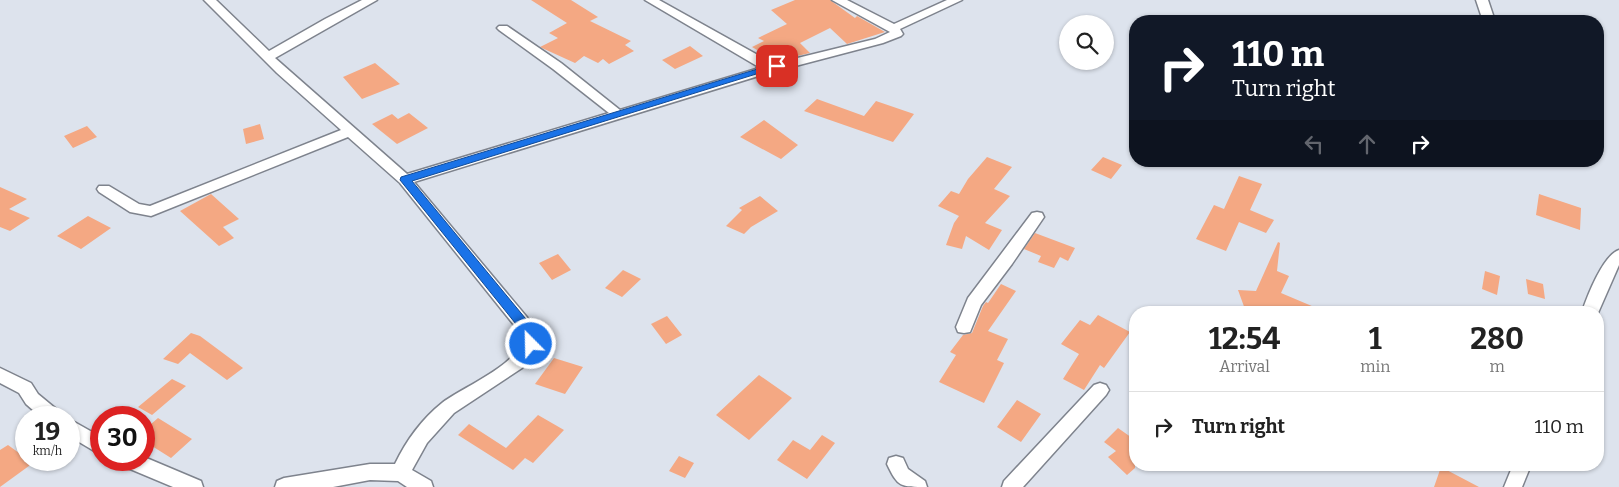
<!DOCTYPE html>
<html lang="en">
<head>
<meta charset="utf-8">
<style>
  body { margin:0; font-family:Bitter,serif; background:#f6f6f6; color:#222; height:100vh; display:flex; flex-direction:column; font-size:19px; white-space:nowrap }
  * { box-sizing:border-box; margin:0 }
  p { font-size:16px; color:#767676 }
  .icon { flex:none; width:28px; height:28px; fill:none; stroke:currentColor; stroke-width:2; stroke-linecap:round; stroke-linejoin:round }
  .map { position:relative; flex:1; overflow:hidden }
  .panel { position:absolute; left:1129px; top:306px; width:475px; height:165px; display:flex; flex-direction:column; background:#fff; border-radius:20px; box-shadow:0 1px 4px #0004 }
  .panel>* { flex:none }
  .banner { position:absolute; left:1129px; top:15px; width:475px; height:152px; border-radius:20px; box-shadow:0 1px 4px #0004; background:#111827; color:#fff; overflow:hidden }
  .tools { position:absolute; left:1059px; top:15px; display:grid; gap:10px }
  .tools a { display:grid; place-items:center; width:55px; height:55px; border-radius:50%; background:#fff; box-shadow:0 1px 4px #0004; font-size:25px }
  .speed { position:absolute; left:15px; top:406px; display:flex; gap:10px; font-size:25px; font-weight:700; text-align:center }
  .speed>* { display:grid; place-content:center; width:65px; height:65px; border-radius:50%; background:#fff; box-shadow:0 1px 4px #0004; line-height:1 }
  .speed small { font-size:12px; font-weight:400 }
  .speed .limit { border:8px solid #d22; background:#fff; color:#111 }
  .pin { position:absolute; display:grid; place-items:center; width:42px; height:42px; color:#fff; margin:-21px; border-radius:10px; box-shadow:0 2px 8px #0006 }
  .me { position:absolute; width:55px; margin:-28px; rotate:337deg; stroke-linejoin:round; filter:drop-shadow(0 0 4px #0008) }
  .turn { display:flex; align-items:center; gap:18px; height:105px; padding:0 20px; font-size:22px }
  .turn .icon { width:65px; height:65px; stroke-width:2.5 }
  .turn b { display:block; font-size:35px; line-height:42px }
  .lanes { display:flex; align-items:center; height:48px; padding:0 20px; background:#0003; justify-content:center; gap:25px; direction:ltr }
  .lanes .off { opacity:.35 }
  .eta { display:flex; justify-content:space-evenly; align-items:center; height:85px; text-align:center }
  .eta b { font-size:30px; font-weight:700; line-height:35px }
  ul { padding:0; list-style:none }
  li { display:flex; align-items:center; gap:15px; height:70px; padding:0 20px; border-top:1px solid #e0e0e0 }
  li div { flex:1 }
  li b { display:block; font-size:19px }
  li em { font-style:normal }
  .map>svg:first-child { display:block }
  .building { fill:#f4a883 }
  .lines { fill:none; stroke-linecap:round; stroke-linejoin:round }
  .minor-casing { stroke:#7e838d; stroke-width:3 }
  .minor { fill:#fff; fill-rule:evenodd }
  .route { fill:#1a73e8; stroke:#114b97 }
</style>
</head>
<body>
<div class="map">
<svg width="1619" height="487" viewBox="0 0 1619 487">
  <rect width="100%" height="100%" fill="#dde3ed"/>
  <path class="building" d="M531 0H571L598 17 590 21 631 41 625 45 634 51 609 64 603 59 598 63 584 56 575 63 542 48 540 47 558 38 549 33 567 23Z
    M795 0H830L855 18 857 16 885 32 847 44 830 28 800 43 810 53 776 61 752 47 764 41 758 38 787 24 771 10Z
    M690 46 703 56 675 69 662 60Z
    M375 63 400 84 362 99 343 77Z
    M817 99 864 116 876 101 914 114 893 142 804 111Z
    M409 113 428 128 397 144 372 124 392 114 398 119Z
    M764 120 798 145 781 159 740 137Z
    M260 124 264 139 246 144 243 129Z
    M87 126 97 137 73 148 64 136Z
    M987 157 1012 167 994 189 1010 196 985 223 1002 230 989 250 966 236 962 249 946 245 954 223 959 216 938 206 951 191 959 194 968 179Z
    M1103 157 1122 165 1111 179 1091 170Z
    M1239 176 1262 184 1250 210 1274 220 1266 233 1239 222 1226 251 1196 239 1214 205 1224 209Z
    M0 187 27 199 9 209 30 218 10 231 0 227Z
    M211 194 239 219 223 227 234 238 219 246 180 211Z
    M1539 194 1581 208 1580 230 1536 215Z
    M760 196 778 211 751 227 744 234 726 226 742 210 739 208Z
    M88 216 111 228 81 249 57 236Z
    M1035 233 1075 248 1068 261 1060 257 1054 268 1038 262 1041 256 1024 249Z
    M1278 242 1280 243 1277 271 1289 276 1281 293 1326 312H1246L1238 290 1256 291Z
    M558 254 571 270 552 280 539 263Z
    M623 270 641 279 622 297 605 288Z
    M1485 271 1500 276 1497 295 1482 289Z
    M1526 279 1543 284 1545 299 1528 294Z
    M1001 284 1016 291 988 331 1008 339 997 360 1004 363 984 403 939 382 956 355 950 352 963 335 972 333 983 306 986 302 988 303Z
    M1098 315 1130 332 1104 368 1100 365 1084 390 1063 379 1079 354 1061 344 1080 320 1090 325Z
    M667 316 682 335 666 344 651 324Z
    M191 333 200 336 243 368 227 380 190 353 178 364 163 359Z
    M554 358 583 367 565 394 535 384Z
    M759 375 792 398 749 440 716 415Z
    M172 379 186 386 152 415 138 407Z
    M1017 400 1041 414 1021 442 997 427Z
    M538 415 564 430 533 463 525 458 513 470 458 435 469 424 506 448Z
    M158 418 192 439 171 458 144 441V430Z
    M1118 428 1135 440V468L1127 475 1108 457 1116 451 1104 442Z
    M822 435 835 443 807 479 777 460 793 440 810 450Z
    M8 445 26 458V460L33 463 0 487V450Z
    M679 456 694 463 685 478 669 471Z
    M1441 467 1479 487H1434Z"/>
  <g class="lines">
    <defs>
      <path id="minor" d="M204 0H216L269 51 325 19 362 0H377L275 58 407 174 609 113 553 69 499 30 497 28 499 26H507L561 63 620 110 756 69 757 66 645 0H659L765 59 769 65 875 39 890 32 832 0H847L894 24 947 0H962L900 29 903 34 901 36 883 43 765 74 414 182 536 328 539 339 531 359 522 368 454 413 427 443 412 470 431 481 433 487H407L398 481 370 480 333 487H275L277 481 284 478 370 464H395C406 441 422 419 442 403 460 388 526 362 522 335L400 183 348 137 151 216 130 212 99 192 97 189 99 186H109L139 204 150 206 341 130 277 73Z
        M1476 0H1488L1495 21H1483Z
        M1037 212 1042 213 1044 217 1012 264 981 305 970 332 964 333 958 332 956 327 968 298 1032 213Z
        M1619 250V265L1598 313 1582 312C1587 297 1603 255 1619 250Z
        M0 368 31 383 38 394 61 413 64 418H42L26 404 19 393 0 383Z
        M1100 383 1106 385 1109 390 1106 395 1023 487H1002L1004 481 1094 385Z
        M69 419 101 437V455L69 436Z
        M896 456 903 458 908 469 925 481 927 487C900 487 898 487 887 464L889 458Z
        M144 457 201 481 203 487H173L123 466 121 460H144Z
        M1513 465H1531L1522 487H1504Z"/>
    </defs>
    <use href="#minor" class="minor-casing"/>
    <use href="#minor" class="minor"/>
  </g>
  <path class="route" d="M774 64H777L782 66 412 181 535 330 537 344 535 347H526L524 334 400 180 401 177Z"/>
</svg>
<div class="tools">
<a><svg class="icon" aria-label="search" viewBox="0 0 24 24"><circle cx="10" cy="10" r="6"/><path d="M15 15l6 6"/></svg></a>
</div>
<div class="speed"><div>19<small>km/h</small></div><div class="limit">30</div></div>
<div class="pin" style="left:777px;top:66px;background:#d93025"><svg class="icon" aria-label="arrive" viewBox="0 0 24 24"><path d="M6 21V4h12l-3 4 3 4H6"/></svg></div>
<svg class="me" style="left:531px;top:344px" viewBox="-20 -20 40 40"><circle r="17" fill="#1a73e8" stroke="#fff" stroke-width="3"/><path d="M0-11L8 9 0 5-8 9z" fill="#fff"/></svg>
<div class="banner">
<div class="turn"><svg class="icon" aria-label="right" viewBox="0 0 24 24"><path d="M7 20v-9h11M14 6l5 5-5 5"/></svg><div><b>110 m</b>Turn right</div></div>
<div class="lanes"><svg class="icon off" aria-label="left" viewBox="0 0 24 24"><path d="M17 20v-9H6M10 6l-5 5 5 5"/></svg><svg class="icon off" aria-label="ahead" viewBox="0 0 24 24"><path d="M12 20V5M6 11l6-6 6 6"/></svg><svg class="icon" aria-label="right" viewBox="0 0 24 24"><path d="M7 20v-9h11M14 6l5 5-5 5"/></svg></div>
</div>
<section class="panel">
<div class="eta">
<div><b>12:54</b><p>Arrival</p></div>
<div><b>1</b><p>min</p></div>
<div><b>280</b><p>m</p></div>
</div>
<ul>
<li><svg class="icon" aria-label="right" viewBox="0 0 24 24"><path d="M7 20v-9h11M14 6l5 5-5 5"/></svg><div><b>Turn right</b></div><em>110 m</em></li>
</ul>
</section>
</div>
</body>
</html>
